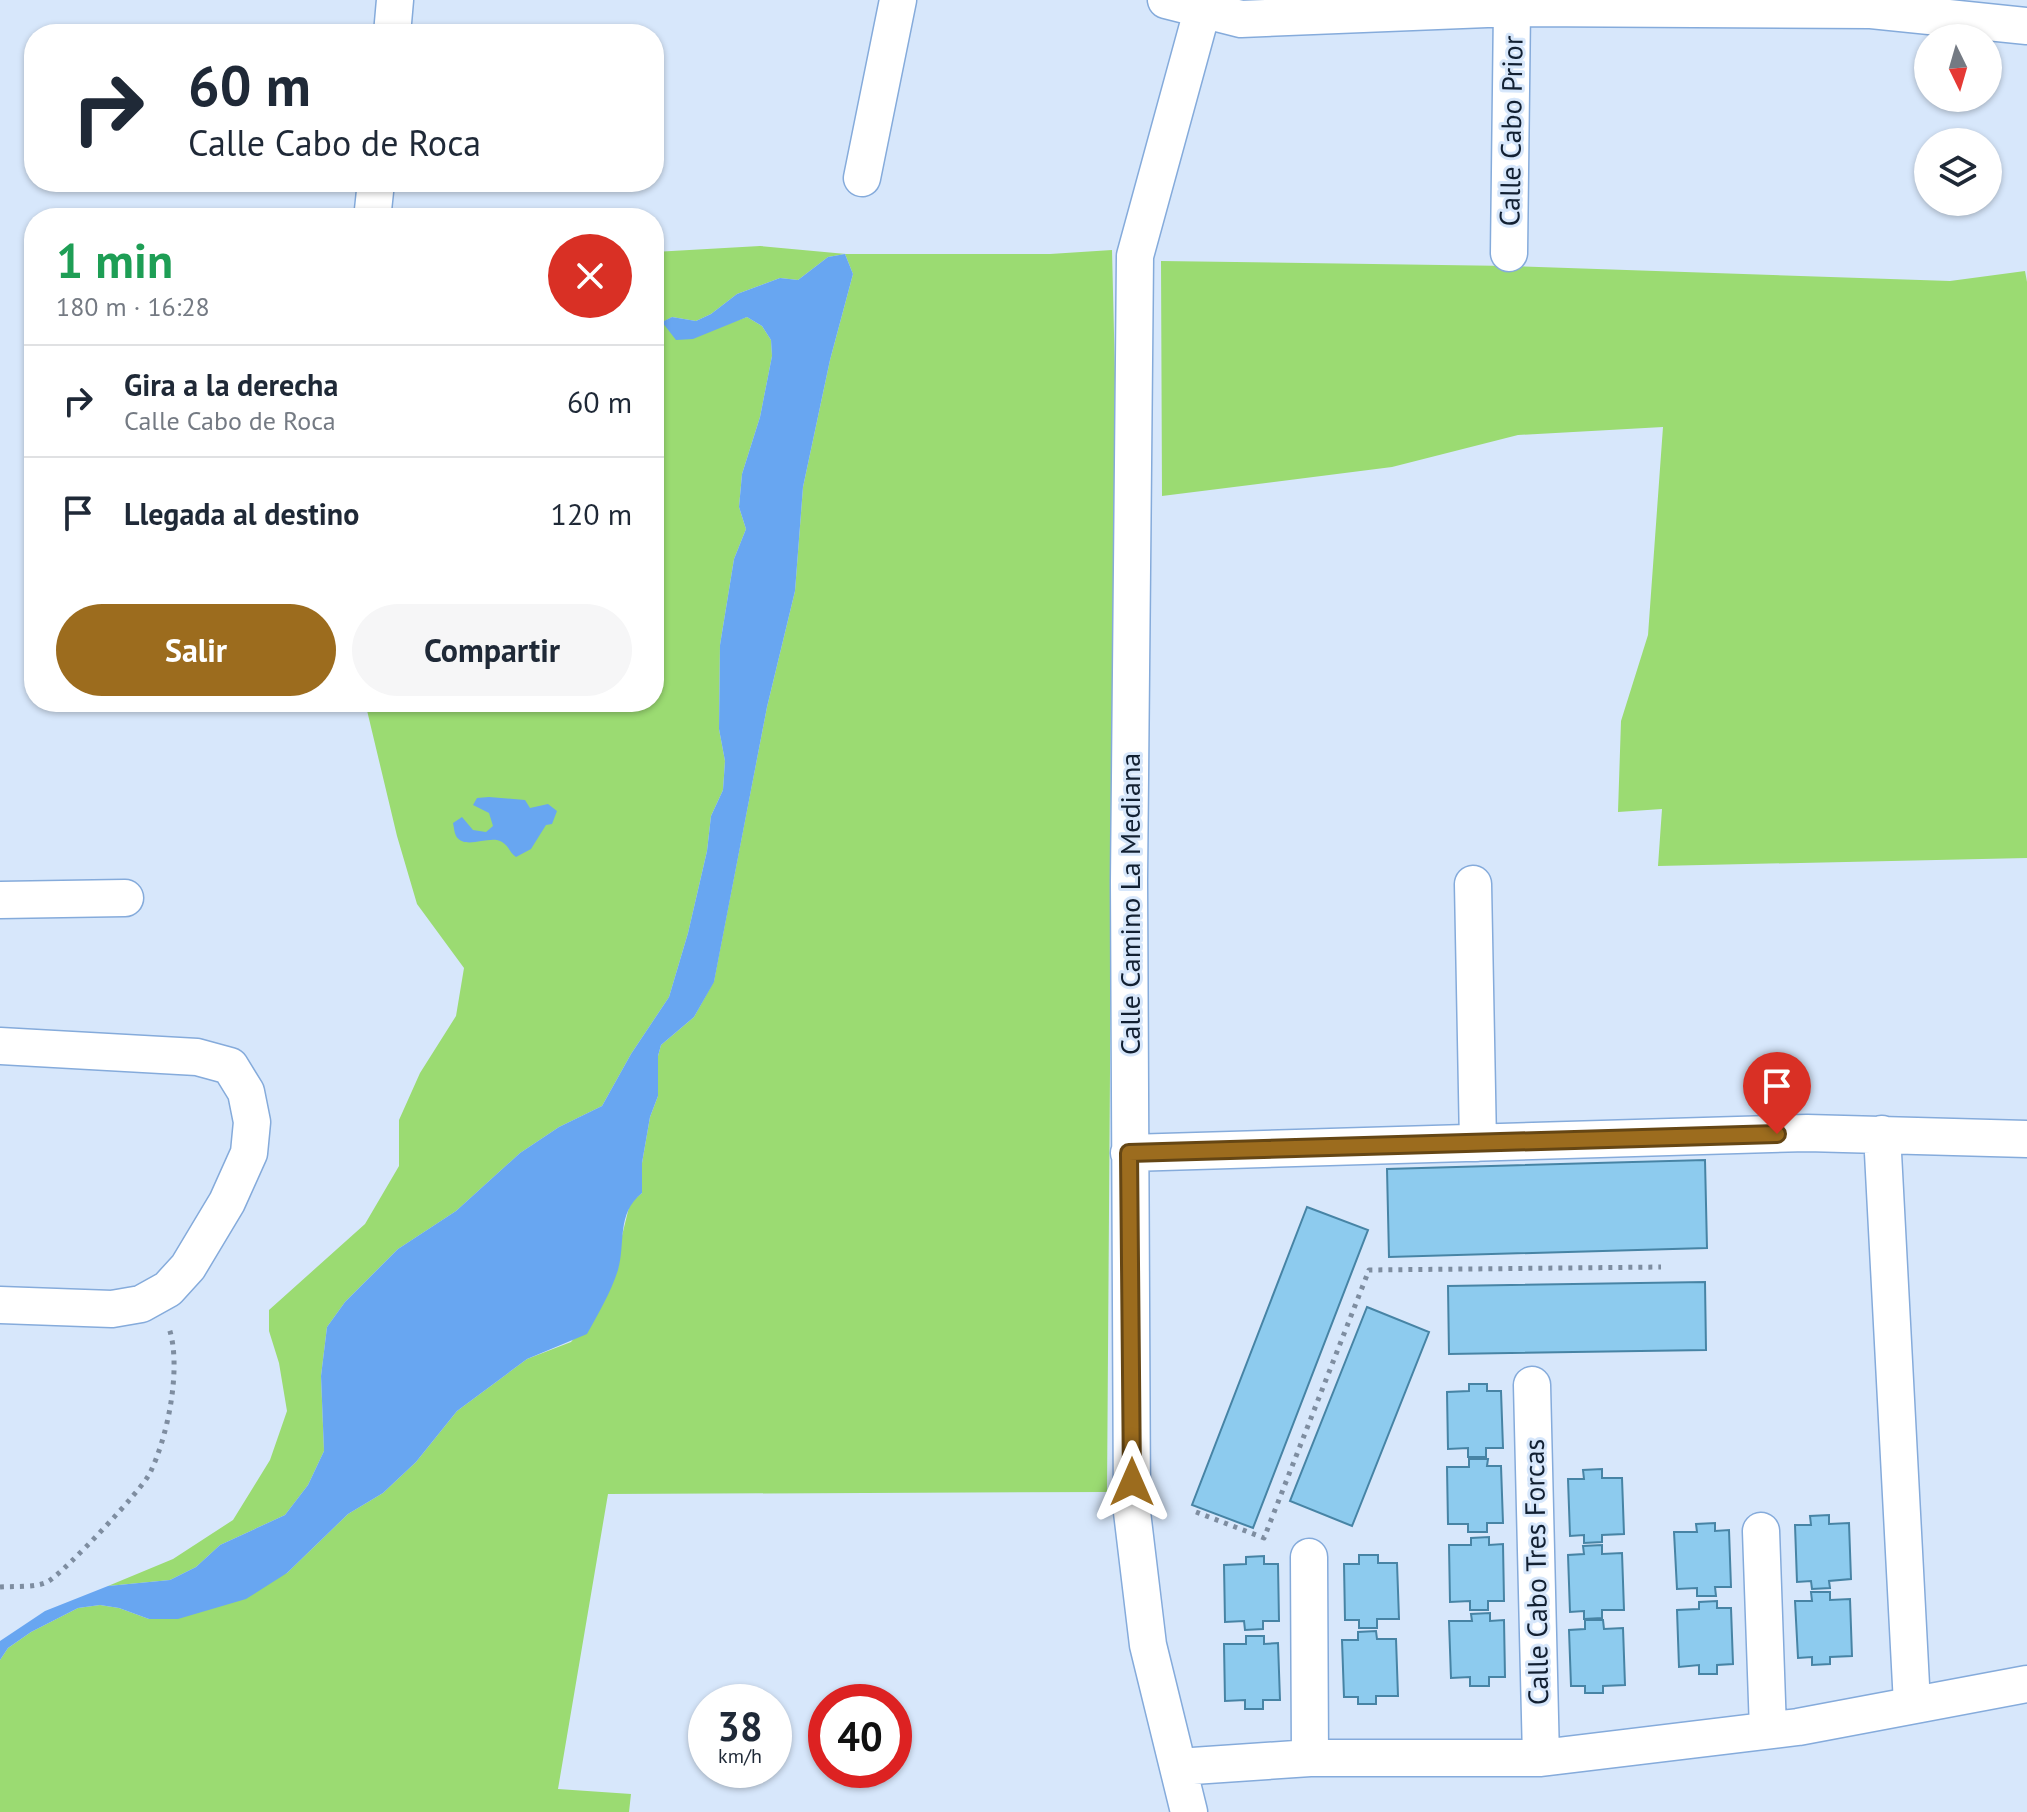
<!DOCTYPE html>
<html lang="es">
<head>
<meta charset="utf-8">
<style>
  body { margin:0; font-family:"PT Sans",sans-serif; background:#f6f6f7; color:#1f2937; height:100vh; display:flex; flex-direction:column; font-size:30px; white-space:nowrap }
  * { box-sizing:border-box; margin:0 }
  p { font-size:26px; color:#747a83 }
  .icon { flex:none; width:44px; height:44px; fill:none; stroke:currentColor; stroke-width:2; stroke-linecap:round; stroke-linejoin:round }
  .map { position:relative; flex:1; overflow:hidden }
  .details { position:absolute; left:24px; top:208px; width:640px; height:504px; display:flex; flex-direction:column; background:#fff; border-radius:32px; box-shadow:0 2px 6px #0004 }
  .details>* { flex:none }
  .guide { position:absolute; left:24px; top:24px; width:640px; height:168px; border-radius:32px; box-shadow:0 2px 6px #0004; background:#fff; color:#1f2937; overflow:hidden }
  .needle { width:52px; rotate:175deg }
  .fabs { position:absolute; left:1914px; top:24px; display:grid; gap:16px }
  .fabs a { display:grid; place-items:center; width:88px; height:88px; border-radius:50%; background:#fff; box-shadow:0 2px 6px #0004; font-size:40px }
  .speed { position:absolute; left:688px; top:1684px; display:flex; gap:16px; font-size:40px; font-weight:700; text-align:center }
  .speed>* { display:grid; place-content:center; width:104px; height:104px; border-radius:50%; background:#fff; box-shadow:0 2px 6px #0004; line-height:1 }
  .speed small { font-size:20px; font-weight:400 }
  .speed .limit { border:12px solid #d22; background:#fff; color:#111 }
  .pin { position:absolute; display:grid; place-items:center; width:68px; height:68px; color:#fff; margin:-82px -34px; border-radius:50% 50% 50% 0; rotate:-45deg; box-shadow:0 0 8px #0007 }
  .pin .icon { rotate:45deg }
  .me { position:absolute; width:88px; margin:-44px; rotate:0deg; stroke-linejoin:round; filter:drop-shadow(0 0 6px #0008) }
  .turn { display:flex; align-items:center; gap:28px; height:168px; padding:0 32px; font-size:36px }
  .turn .icon { width:104px; height:104px; stroke-width:2.5 }
  .turn b { display:block; font-size:56px; line-height:68px }
  .round { display:grid; place-items:center; flex:none; width:84px; height:84px; border-radius:42px; background:#f6f6f7 }
  .headline { display:flex; align-items:center; justify-content:space-between; height:136px; padding:0 32px }
  h1 { font-size:48px; font-weight:700; line-height:60px; color:#1e9e55 }
  .primary-button { display:flex; gap:16px; margin-top:auto; padding:16px 32px }
  .primary-button a { flex:1; height:92px; border-radius:48px; background:#9c6c1e; color:#fff; font-size:32px; font-weight:700; line-height:92px; text-align:center }
  .primary-button a+a { background:#f6f6f7; color:#1f2937 }
  ul { padding:0; list-style:none }
  li { display:flex; align-items:center; gap:24px; height:112px; padding:0 32px; border-top:2px solid #e0e1e3 }
  li div { flex:1 }
  li b { display:block; font-size:30px }
  li em { font-style:normal }
  .map>svg:first-child { display:block }
  .green { fill:#9bdb72 }
  .water { fill:#68a6f1 }
  .building { fill:#8dcbee; stroke:#4784a5; stroke-width:2 }
  .lines { fill:none; stroke-linecap:round; stroke-linejoin:round }
  .minor-casing { stroke:#85abdb; stroke-width:39 }
  .path { stroke:#7e8da0; stroke-width:5; stroke-dasharray:4 6; stroke-linecap:butt }
  .minor { stroke:#fff; stroke-width:36 }
  .route-casing { stroke:#654614; stroke-width:20 }
  .route { stroke:#9c6c1e; stroke-width:14 }
  .labels { text-anchor:middle; stroke-width:6; stroke-linejoin:round; paint-order:stroke }
  .street-label { font-size:28px; fill:#122032; stroke:#d7e7fb }
</style>
</head>
<body>
<div class="map">
<svg width="2027" height="1812" viewBox="0 0 2027 1812">
  <rect width="100%" height="100%" fill="#d7e7fb"/>
  <path class="green" d="M760 246 846 254H1050L1112 250 1115 375 1107 1492 608 1494 558 1789 631 1794 629 1812H0V1660L8 1648 31 1632 78 1608 100 1605 119 1608 149 1619 287 1573 348 1514 383 1493 416 1462 457 1411 527 1359 571 1342 601 1307 618 1268 620 1244 630 1203 642 1193V1163L650 1117 658 1096V1056L661 1045 694 1017 714 981 767 707 795 591 803 487 830 360 853 274 845 254 828 257 798 280 780 278 737 294 711 314 696 321 672 317 663 322 724 325 747 317 762 326 771 340 772 356 760 417 742 474 739 507 746 529 734 559 720 645 719 729 725 761 723 790 711 816 707 851 688 933 669 997 631 1054 602 1106 559 1127 520 1153 456 1211 398 1249 345 1302 327 1327 321 1376 324 1451 308 1485 285 1515 220 1545 196 1567 170 1580 108 1586 173 1559 233 1520 270 1460 287 1411 279 1363 269 1331V1310L365 1224 399 1166V1120L420 1073 456 1016 464 968 417 904 397 836 365 702H654V252Z
    M1161 261 1510 266 1950 281 2025 271 2027 282V858L1658 866 1662 809 1618 812 1621 721 1648 635 1663 427 1518 435 1392 467 1162 496Z"/>
  <path class="water" d="M845 254 853 274 830 360 803 487 795 591 767 707 714 982 694 1017 661 1045 658 1056V1096L650 1117 642 1163V1193C616 1214 626 1242 618 1270 611 1292 598 1314 587 1334L527 1359 457 1411 416 1462 383 1493 348 1514 287 1573 246 1599 178 1619H149L119 1608 100 1605 78 1608 31 1632 8 1648 0 1660V1641L45 1611 108 1586 170 1580 196 1567 220 1545 285 1515 308 1485 324 1451 321 1376 327 1327 345 1302 398 1249 456 1211 520 1153 559 1127 602 1106 631 1054 669 997 688 933 707 851 711 816 723 790 725 761 719 729 720 645 734 559 746 529 739 507 742 474 760 417 772 356 771 340 762 326 747 317 693 339 676 340 662 322 672 317 696 321 711 314 737 294 780 278 798 280 828 257Z
    M489 797 525 800 530 808 548 804 557 811 552 824 546 825 531 849 516 857C509 852 509 846 502 842 490 834 465 851 456 836 454 832 454 827 453 823L462 817 473 830 486 832 493 826 489 813 473 805 477 798Z"/>
  <path class="building" d="M1705 1160 1707 1248 1389 1257 1387 1169Z
    M1307 1207 1368 1230 1253 1528 1192 1505Z
    M1705 1282 1706 1350 1449 1354 1448 1286Z
    M1367 1307 1429 1332 1352 1526 1290 1501Z
    M1469 1384H1487V1391H1501L1503 1448H1486V1457H1468V1448L1448 1449 1447 1392 1469 1391Z
    M1469 1459H1488L1487 1466H1501L1503 1523H1487V1532H1468V1524H1448L1447 1467H1469Z
    M1602 1469V1478H1622L1624 1534 1602 1535V1542L1584 1543V1535L1570 1536 1568 1479H1584L1583 1470Z
    M1829 1515V1524L1849 1523 1851 1579 1829 1581 1830 1588 1812 1589 1811 1581 1797 1582 1795 1525H1811L1810 1516Z
    M1715 1523V1531L1729 1530 1731 1587H1715L1716 1596H1697V1588L1677 1589 1674 1532H1697L1696 1524Z
    M1489 1537V1545L1503 1544 1504 1601H1488V1610H1470V1601L1450 1602 1449 1545H1471V1538Z
    M1602 1545V1554L1622 1553 1624 1610H1602V1618L1584 1619V1611L1570 1612 1568 1555 1584 1554 1583 1546Z
    M1359 1555H1378V1563H1397L1399 1619H1377V1628H1359V1620H1345L1344 1564H1359Z
    M1264 1556V1564H1278L1279 1621H1263V1629L1245 1630 1244 1621 1225 1622 1224 1565 1246 1564V1557Z
    M1811 1592H1830V1600L1850 1599 1852 1656 1830 1657V1664L1812 1665V1657L1798 1658 1795 1601H1812Z
    M1717 1601V1608H1731L1733 1664 1717 1665V1674H1699V1665L1679 1667 1677 1610 1699 1609V1602Z
    M1490 1613V1621L1504 1620 1505 1677H1489V1686H1470V1677L1451 1678 1449 1621H1472L1471 1614Z
    M1585 1620H1603L1604 1629 1623 1628 1625 1685 1603 1686V1693H1585V1686H1571L1569 1630 1585 1629Z
    M1376 1631 1377 1639H1396L1398 1696H1376V1704H1358V1697H1344L1342 1640H1358V1632Z
    M1246 1636H1264V1644L1278 1643 1280 1700H1263V1709H1245V1700L1225 1701 1224 1644H1246Z"/>
  <g class="lines">
    <defs>
      <path id="minor" d="M1166 0 1241 19 1512 8 1871 10 2027 26
        M392 34 395 0
        M862 178 898 0
        M373 210 376 182
        M1509 253 1512 8
        M1473 884 1478 1143
        M0 900 125 898
        M0 1046 197 1057 230 1066 246 1092 252 1122 249 1153 227 1202 188 1267 168 1289 141 1304 112 1309 0 1305
        M1882 1134 1912 1704
        M1129 1153 1807 1133 2027 1139
        M1532 1385 1541 1758
        M1761 1531 1768 1730
        M1309 1557 1310 1758
        M1178 1767 1310 1758H1541L1798 1727 2027 1684
        M1189 1812 1148 1645 1132 1512 1129 881 1135 256 1205 0"/>
    </defs>
    <use href="#minor" class="minor-casing"/>
    <path class="path" d="M1196 1512 1264 1538 1369 1270 1661 1267
      M0 1587C13 1586 38 1588 49 1581 66 1570 142 1490 150 1473 168 1436 182 1367 169 1328"/>
    <use href="#minor" class="minor"/>
  </g>
  <g class="lines">
    <defs>
      <path id="route" d="M1132 1482 1129 1153 1777 1134"/>
    </defs>
    <use href="#route" class="route-casing"/>
    <use href="#route" class="route"/>
  </g>
  <g class="labels">
    <g class="street-label">
      <text transform="translate(1511 131) rotate(-89)" y="10">Calle Cabo Prior</text>
      <text transform="translate(1130 904) rotate(-90)" y="10">Calle Camino La Mediana</text>
      <text transform="translate(1536 1572) rotate(-91)" y="10">Calle Cabo Tres Forcas</text>
    </g>
  </g>
</svg>
<div class="fabs">
<a><svg class="needle" viewBox="-14 -14 28 28"><path d="M0-13l5 13h-10z" fill="#e53935"/><path d="M0 13l5-13h-10z" fill="#747a83"/></svg></a>
<a><svg class="icon" aria-label="layers" viewBox="0 0 24 24"><path d="M12 4l9 5-9 5-9-5zM3 14l9 5 9-5"/></svg></a>
</div>
<div class="speed"><div>38<small>km/h</small></div><div class="limit">40</div></div>
<div class="pin" style="left:1777px;top:1134px;background:#d93025"><svg class="icon" aria-label="arrive" viewBox="0 0 24 24"><path d="M6 21V4h12l-3 4 3 4H6"/></svg></div>
<svg class="me" style="left:1132px;top:1482px" viewBox="-20 -20 40 40"><path d="M0-17L14 15 0 8-14 15z" fill="#9c6c1e" stroke="#fff" stroke-width="4"/></svg>
<div class="guide">
<div class="turn"><svg class="icon" aria-label="right" viewBox="0 0 24 24"><path d="M7 20v-9h11M14 6l5 5-5 5"/></svg><div><b>60 m</b>Calle Cabo de Roca</div></div>
</div>
<section class="details">
<div class="headline"><div><h1>1 min</h1><p>180 m · 16:28</p></div><a class="round" style="background:#d93025;color:#fff"><svg class="icon" aria-label="close" viewBox="0 0 24 24"><path d="M6 6l12 12M18 6L6 18"/></svg></a></div>
<ul>
<li><svg class="icon" aria-label="right" viewBox="0 0 24 24"><path d="M7 20v-9h11M14 6l5 5-5 5"/></svg><div><b>Gira a la derecha</b><p>Calle Cabo de Roca</p></div><em>60 m</em></li>
<li><svg class="icon" aria-label="arrive" viewBox="0 0 24 24"><path d="M6 21V4h12l-3 4 3 4H6"/></svg><div><b>Llegada al destino</b></div><em>120 m</em></li>
</ul>
<div class="primary-button"><a>Salir</a><a>Compartir</a></div>
</section>
</div>
</body>
</html>
